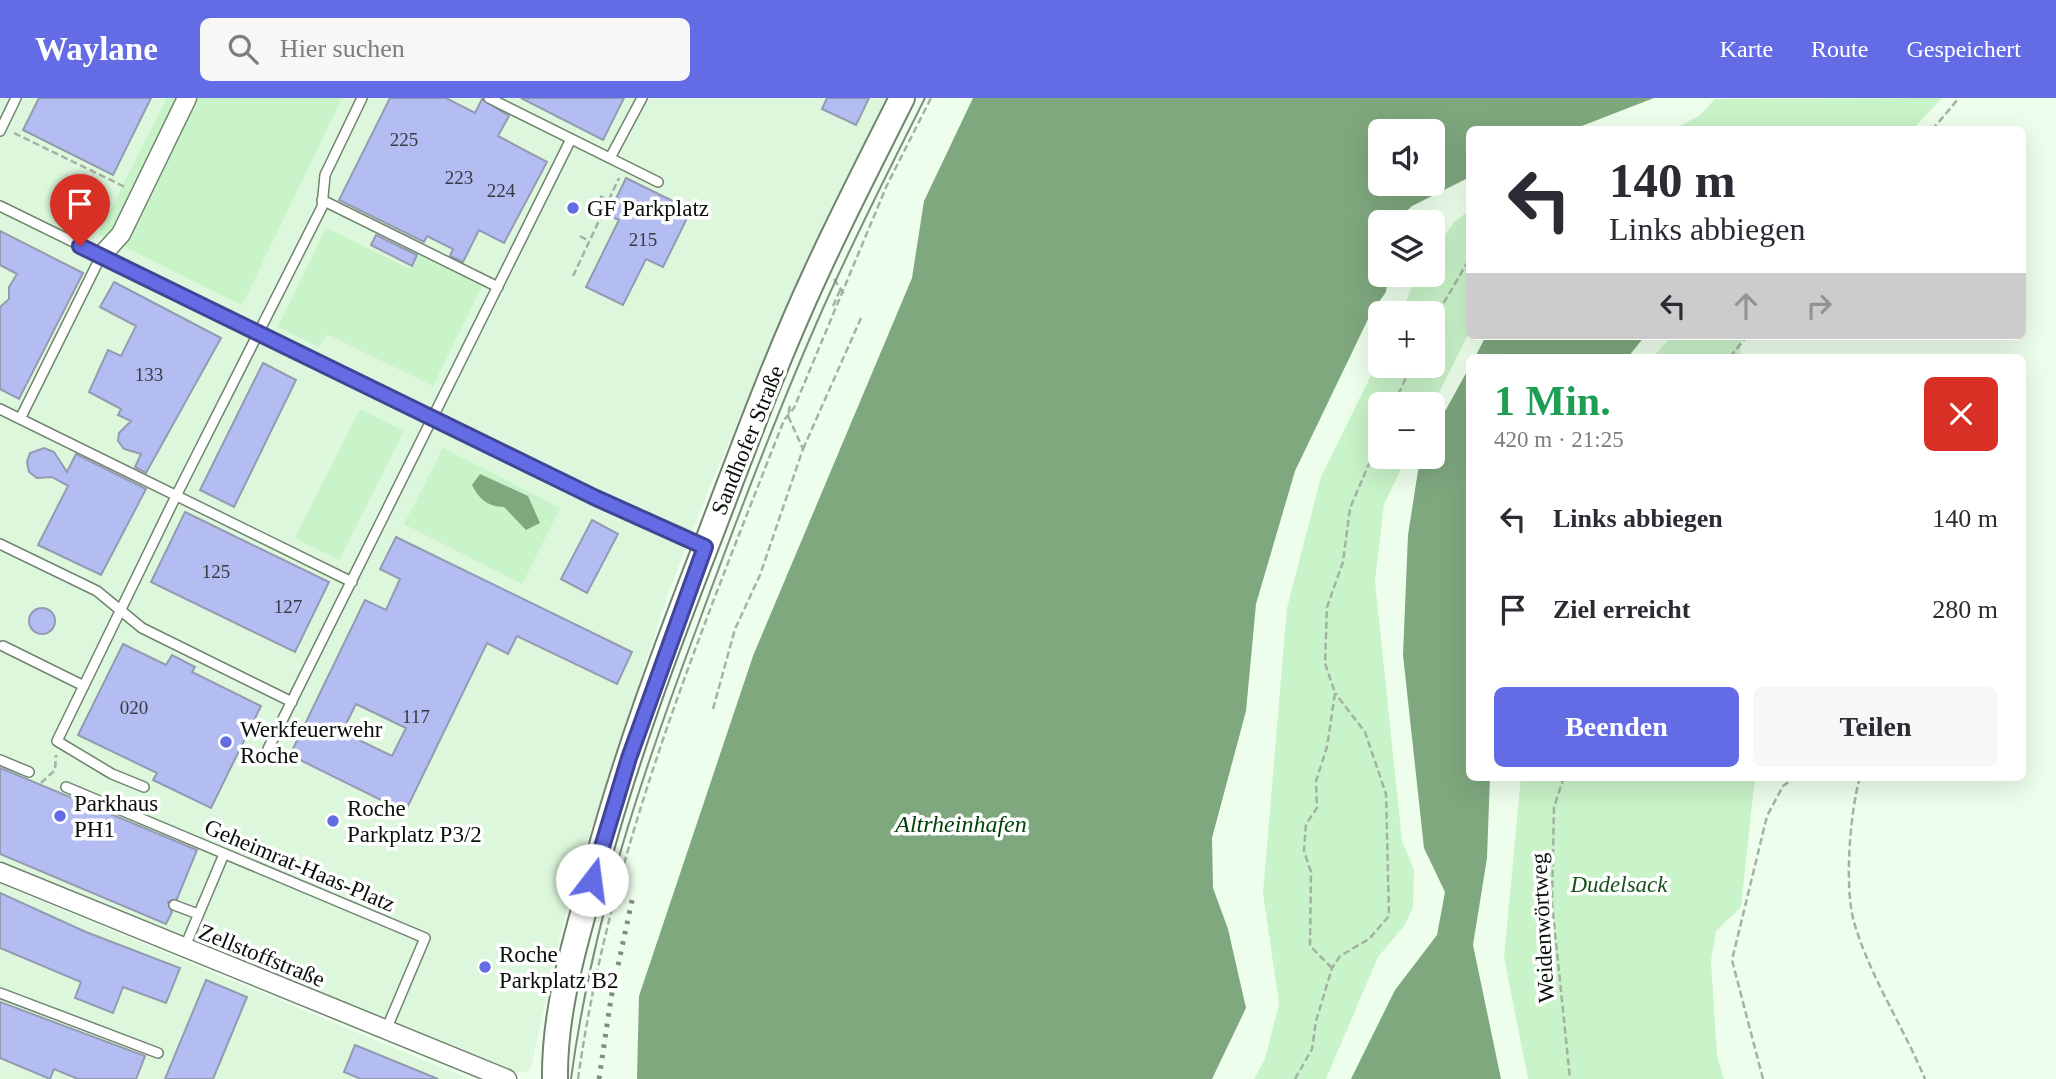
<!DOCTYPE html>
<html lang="de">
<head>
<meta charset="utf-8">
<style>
  body { margin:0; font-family:Georgia,serif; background:#f7f7f7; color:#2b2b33; height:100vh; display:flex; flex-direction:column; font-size:26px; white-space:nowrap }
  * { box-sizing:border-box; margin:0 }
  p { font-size:23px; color:#7c7c81 }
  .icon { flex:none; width:38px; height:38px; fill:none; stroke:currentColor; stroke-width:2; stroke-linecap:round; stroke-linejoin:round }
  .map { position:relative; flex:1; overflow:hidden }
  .panel { position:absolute; left:1466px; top:256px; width:560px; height:427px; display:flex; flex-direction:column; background:#fff; border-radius:10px; box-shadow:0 7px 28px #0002 }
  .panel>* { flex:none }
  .banner { position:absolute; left:1466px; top:28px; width:560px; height:214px; border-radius:10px; box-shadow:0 7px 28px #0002; background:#fff; color:#2b2b33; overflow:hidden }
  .tools { position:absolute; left:1368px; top:21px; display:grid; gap:14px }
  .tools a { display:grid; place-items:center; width:77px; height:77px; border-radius:10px; background:#fff; box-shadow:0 7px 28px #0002; font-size:35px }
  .pin { position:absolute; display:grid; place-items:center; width:60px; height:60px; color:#fff; margin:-72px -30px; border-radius:50% 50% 50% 0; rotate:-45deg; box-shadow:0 0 7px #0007 }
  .pin .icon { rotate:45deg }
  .me { position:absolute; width:77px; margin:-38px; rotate:15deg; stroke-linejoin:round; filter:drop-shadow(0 0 5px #0008) }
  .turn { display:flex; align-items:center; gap:24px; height:147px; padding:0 28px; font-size:32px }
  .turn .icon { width:91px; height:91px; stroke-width:2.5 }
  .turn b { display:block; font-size:49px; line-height:60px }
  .lanes { display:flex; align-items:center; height:66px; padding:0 28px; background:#0003; justify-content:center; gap:35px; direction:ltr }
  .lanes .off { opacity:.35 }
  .round { display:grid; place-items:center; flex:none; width:74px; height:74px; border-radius:10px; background:#f7f7f7 }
  .overview { display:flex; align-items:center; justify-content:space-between; height:119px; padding:0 28px }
  h1 { font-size:42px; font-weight:700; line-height:52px; color:#1e9e55 }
  .action { display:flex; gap:14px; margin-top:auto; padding:14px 28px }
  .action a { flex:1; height:80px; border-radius:10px; background:#636ce5; color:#fff; font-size:28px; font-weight:700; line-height:80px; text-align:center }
  .action a+a { background:#f7f7f7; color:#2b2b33 }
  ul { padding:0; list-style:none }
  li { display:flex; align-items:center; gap:21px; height:91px; padding:0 28px }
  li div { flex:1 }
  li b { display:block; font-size:26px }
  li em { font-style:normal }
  header { display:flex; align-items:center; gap:42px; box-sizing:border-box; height:98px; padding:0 35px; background:#636ce5; color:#fff }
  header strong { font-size:33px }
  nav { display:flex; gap:38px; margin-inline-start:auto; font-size:24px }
  .search { width:490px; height:63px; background:#f7f7f7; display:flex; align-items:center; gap:18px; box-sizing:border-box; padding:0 24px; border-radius:10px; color:#7c7c81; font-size:26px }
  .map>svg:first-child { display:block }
  .built { fill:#dcf7db }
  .green { fill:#c9f3c8 }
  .water { fill:#7fa87e; fill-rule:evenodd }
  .building { fill:#b3bdf1; stroke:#959ab3; stroke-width:2; fill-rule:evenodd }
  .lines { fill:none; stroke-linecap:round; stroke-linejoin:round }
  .lane-casing { stroke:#718470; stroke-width:12 }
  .street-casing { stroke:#718470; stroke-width:21 }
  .secondary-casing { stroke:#718470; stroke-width:28 }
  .path { stroke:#a4b2a3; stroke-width:2.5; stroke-dasharray:7 3.5; stroke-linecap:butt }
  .lane { stroke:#fff; stroke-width:9 }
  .street { stroke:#fff; stroke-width:18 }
  .secondary { stroke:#fff; stroke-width:24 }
  .tram { stroke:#818d80; stroke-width:2 }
  .rail { stroke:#818d80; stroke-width:5; stroke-dasharray:3.5 7; stroke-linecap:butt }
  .route-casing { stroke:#404695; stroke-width:18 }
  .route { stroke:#636ce5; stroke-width:12 }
  .poi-dot { fill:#636ce5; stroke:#fff; stroke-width:2.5 }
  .labels { text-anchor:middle; stroke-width:7; stroke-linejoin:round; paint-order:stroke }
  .number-label { font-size:19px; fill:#343b43 }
  .poi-label { font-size:23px; fill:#091009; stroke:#fff; text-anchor:start }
  .street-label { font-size:23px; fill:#091009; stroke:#fff }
  .park-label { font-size:23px; font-style:italic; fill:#17511b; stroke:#fff }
  .water-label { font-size:24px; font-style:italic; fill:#02420a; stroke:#fff }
</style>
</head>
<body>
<header>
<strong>Waylane</strong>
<div class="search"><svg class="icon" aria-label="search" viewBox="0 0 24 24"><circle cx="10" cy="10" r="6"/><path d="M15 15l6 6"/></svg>Hier suchen</div>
<nav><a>Karte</a><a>Route</a><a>Gespeichert</a></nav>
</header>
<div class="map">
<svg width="2056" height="981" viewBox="0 0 2056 981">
  <rect width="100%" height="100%" fill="#edfeec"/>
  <path class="built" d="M0 0H886L827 118 710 388 669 493 570 796 530 973 513 975 0 764Z
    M0 786 469 981H0Z"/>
  <path class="green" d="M167 0H342L242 207 98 136Z
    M1942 0 1913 31H1674L1700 17 1715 1Z
    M1470 112V233L1433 306H1381V359H1407L1384 406 1375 483 1402 743 1414 772 1413 810 1404 828 1378 859 1326 981H1254L1265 961 1279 906 1263 795 1287 510 1321 379 1381 257V268H1433V215H1401L1417 177H1433V154L1455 123Z
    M326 130 410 171 418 156 482 188 433 288 327 236 319 249 278 229Z
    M1672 238H1742L1740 259H1653Z
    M360 311 404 333 339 462 295 440Z
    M443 350 560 410 522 486 404 426Z
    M1521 679H1755L1741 809 1716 833 1711 863 1717 958 1724 981H1528L1504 859Z"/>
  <path class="water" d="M973 0H1654L1574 31 1470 32V79L1412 108 1395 124H1381V177H1388L1386 194 1371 215 1295 373 1256 506 1246 613 1212 740 1213 790 1228 831 1246 910 1212 981H637L639 898 753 558 912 180 924 103ZM1381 33H1433V86H1381Z
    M1486 238H1645L1628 259H1475Z
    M1470 268V679H1490L1487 760 1473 847 1501 981H1351L1395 892 1437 837 1445 794 1424 750 1403 557 1408 437 1420 360 1433 359V335Z
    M480 376 528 398 540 425 526 432 504 409C487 408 480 402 472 387Z"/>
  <path class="building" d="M39 0H151L113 77 23 32Z
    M390 0H446L475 15 482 1 509 18 498 38 547 64 504 145 479 132 463 164 450 158 453 151 427 138 424 144 339 102Z
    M521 0H624L603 42Z
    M827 0H869L856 27 822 11Z
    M626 80 691 112 663 169 646 161 623 207 586 189 619 122 608 117Z
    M0 133 83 175 19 301 0 291V209L9 201V189L17 176 0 167Z
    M376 137 417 157 412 168 371 147Z
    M114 184 221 240 146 375 135 369 141 356 124 351 118 343 119 335 131 323 118 317 121 311 89 294 108 252 121 258 136 228 100 209Z
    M263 265 296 282 234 409 200 392Z
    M44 350 54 354 67 374 76 356 146 391 101 477 38 447 68 388 52 379 37 380 29 374 27 364 30 355Z
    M185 414 329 484 295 554 151 484Z
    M592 422 618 436 587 495 561 481Z
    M396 439 632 554 617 586 517 538 508 556 487 545 405 714 290 657 365 502 386 512 400 481 380 471ZM356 606 406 630 392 658 342 634Z
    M29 523a13 13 0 1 1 26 0a13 13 0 1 1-26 0Z
    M123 546 166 567 172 557 195 569 192 574 261 608 211 710 153 682 157 675 78 637Z
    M0 670 197 752 177 801 168 804 172 814 166 826 0 756Z
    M0 795 86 834 180 870 166 905 123 889 113 915 75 900 81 884 0 850Z
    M206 882 247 899 213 981H165Z
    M0 904 145 958 136 981H78L54 971 50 981 0 960Z
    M355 947 438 981H361L344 974Z"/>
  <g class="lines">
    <defs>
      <path id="lane" d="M489 0 658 84
        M0 33 16 0
        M610 60 642 0
        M322 102 498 189
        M0 108 596 400 704 448
        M0 311 352 484
        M20 321 101 158
        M0 446 97 493 142 530 292 604
        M3 548 84 588
        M268 651 571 41
        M0 662 29 674
        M66 689 425 840 386 932
        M144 689 112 676 57 643 176 398 322 109 325 77 362 0
        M174 807 198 816
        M184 851 224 756
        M0 895 158 955"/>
      <path id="street" d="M101 158 121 136 187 0
        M0 774 507 981"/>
      <path id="secondary" d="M555 981C554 909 577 838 596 769 626 657 667 548 709 440 743 351 776 261 816 175 843 116 873 58 902 0"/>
    </defs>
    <use href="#lane" class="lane-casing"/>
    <use href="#street" class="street-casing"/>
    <use href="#secondary" class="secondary-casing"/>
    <path class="path" d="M1932 32 1959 0
      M14 35 125 89
      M600 98 608 102
      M580 138 589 143
      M573 178 619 80
      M834 181 844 196
      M833 208 841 190
      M1433 223 1470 160
      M1730 259 1747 238
      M1394 306 1411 268
      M803 351 861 220
      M713 611 735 531 760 477 803 351 788 318 790 307
      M1564 679 1554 709 1552 805 1570 981
      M1860 679C1850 714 1844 789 1854 824 1870 879 1903 928 1925 981
      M41 685 55 672 56 657
      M1332 870 1310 848 1311 774 1304 753 1306 726 1317 710 1316 683 1327 649 1335 595 1325 565 1327 509 1343 464 1350 410 1381 338
      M578 981C610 751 700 537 784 322L794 310 887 87 931 0
      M1295 981 1312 951 1316 923 1332 870 1340 858 1369 841 1389 818 1386 696 1365 634 1335 595
      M1763 981 1732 862 1767 718 1783 688 1796 679"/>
    <use href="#lane" class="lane"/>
    <use href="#street" class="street"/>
    <use href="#secondary" class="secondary"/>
    <path class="tram" d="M571 981C592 823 643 673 699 524 736 423 774 322 817 224 850 148 888 74 925 0"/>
    <path class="rail" d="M599 981 611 900 633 798"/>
  </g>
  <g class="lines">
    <defs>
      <path id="route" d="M80 148 596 400 705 449 629 660 592 782"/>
    </defs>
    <use href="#route" class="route-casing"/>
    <use href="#route" class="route"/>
  </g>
  <g class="poi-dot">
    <circle cx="573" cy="110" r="7"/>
    <circle cx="226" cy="644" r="7"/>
    <circle cx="60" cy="718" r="7"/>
    <circle cx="333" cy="723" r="7"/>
    <circle cx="485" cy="869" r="7"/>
  </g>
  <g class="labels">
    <g class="number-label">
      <text x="404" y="48">225</text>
      <text x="459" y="86">223</text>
      <text x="501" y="99">224</text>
      <text x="643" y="148">215</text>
      <text x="149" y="283">133</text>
      <text x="216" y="480">125</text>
      <text x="288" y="515">127</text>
      <text x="134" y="616">020</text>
      <text x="416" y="625">117</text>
    </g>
    <g class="poi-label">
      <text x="587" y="118">GF Parkplatz</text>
      <text x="240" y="639">Werkfeuerwehr<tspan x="240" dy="26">Roche</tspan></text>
      <text x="74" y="713">Parkhaus<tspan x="74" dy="26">PH1</tspan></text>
      <text x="347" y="718">Roche<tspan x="347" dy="26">Parkplatz P3/2</tspan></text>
      <text x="499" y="864">Roche<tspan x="499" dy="26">Parkplatz B2</tspan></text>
    </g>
    <g class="street-label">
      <text transform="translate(747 342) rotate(-68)" y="8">Sandhofer Straße</text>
      <text transform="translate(300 767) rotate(23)" y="8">Geheimrat-Haas-Platz</text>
      <text transform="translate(1542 830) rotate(-93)" y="8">Weidenwörtweg</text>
      <text transform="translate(262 857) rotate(22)" y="8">Zellstoffstraße</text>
    </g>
    <g class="park-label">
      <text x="1619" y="794">Dudelsack</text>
    </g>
    <g class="water-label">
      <text x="961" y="734">Altrheinhafen</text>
    </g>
  </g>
</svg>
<div class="tools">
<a><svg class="icon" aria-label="sound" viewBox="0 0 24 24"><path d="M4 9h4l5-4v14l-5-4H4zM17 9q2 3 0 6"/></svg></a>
<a><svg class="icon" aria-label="layers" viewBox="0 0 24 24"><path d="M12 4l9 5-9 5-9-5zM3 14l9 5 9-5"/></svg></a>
<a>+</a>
<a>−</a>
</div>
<div class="pin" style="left:80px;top:148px;background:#d93025"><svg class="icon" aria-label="arrive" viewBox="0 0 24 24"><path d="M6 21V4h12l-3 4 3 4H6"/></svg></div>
<svg class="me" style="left:592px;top:782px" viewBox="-20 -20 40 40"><circle r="19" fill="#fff"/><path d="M0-13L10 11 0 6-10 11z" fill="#636ce5"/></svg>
<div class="banner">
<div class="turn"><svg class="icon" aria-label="left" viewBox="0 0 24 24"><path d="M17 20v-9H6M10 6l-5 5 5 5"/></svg><div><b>140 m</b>Links abbiegen</div></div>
<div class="lanes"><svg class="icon" aria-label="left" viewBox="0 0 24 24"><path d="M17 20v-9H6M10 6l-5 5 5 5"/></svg><svg class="icon off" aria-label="ahead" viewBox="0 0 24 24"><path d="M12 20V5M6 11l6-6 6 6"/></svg><svg class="icon off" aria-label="right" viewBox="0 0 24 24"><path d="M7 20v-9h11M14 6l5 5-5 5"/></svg></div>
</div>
<section class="panel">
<div class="overview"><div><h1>1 Min.</h1><p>420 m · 21:25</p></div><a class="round" style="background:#d93025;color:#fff"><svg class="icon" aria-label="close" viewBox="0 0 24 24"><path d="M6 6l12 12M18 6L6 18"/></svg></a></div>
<ul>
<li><svg class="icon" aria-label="left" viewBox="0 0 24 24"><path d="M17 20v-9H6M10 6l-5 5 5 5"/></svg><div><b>Links abbiegen</b></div><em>140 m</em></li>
<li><svg class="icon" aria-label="arrive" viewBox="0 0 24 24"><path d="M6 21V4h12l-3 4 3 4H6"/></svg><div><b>Ziel erreicht</b></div><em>280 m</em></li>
</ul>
<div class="action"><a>Beenden</a><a>Teilen</a></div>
</section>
</div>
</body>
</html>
